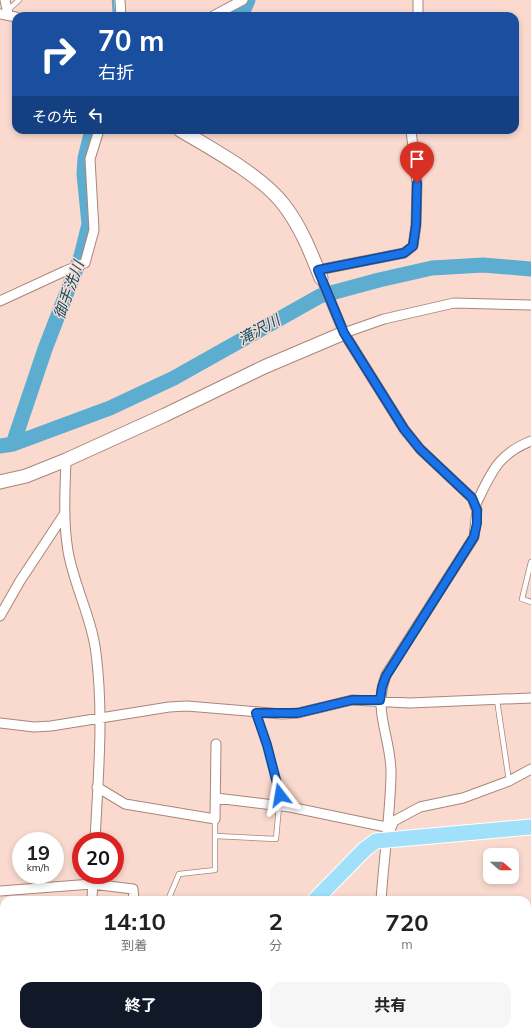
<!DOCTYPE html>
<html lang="ja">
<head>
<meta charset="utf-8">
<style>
  body { margin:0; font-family:Mulish,"Noto Sans JP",sans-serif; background:#f6f6f6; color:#222; height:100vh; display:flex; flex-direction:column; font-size:15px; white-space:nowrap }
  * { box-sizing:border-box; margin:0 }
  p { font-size:13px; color:#767676 }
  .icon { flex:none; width:22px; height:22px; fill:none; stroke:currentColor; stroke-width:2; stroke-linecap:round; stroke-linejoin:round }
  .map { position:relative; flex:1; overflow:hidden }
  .sheet { position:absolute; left:0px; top:896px; width:531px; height:140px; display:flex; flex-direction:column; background:#fff; border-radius:12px 12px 0 0; box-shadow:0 2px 6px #0003 }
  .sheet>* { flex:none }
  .top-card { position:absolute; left:12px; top:12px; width:507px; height:122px; border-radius:12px; box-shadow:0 2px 6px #0003; background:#1a4fa0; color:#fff; overflow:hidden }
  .needle { width:26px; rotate:110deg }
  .tools { position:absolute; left:483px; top:848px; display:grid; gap:8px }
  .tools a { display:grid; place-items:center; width:36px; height:36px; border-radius:8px; background:#fff; box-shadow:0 2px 6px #0003; font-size:20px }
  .speed { position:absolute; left:12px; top:832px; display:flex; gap:8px; font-size:20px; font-weight:700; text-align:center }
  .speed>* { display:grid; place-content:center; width:52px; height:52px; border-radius:50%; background:#fff; box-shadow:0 2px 6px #0003; line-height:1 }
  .speed small { font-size:10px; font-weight:400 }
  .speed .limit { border:6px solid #d22; background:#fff; color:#111 }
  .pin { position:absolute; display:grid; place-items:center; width:34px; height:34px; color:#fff; margin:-41px -17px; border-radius:50% 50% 50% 0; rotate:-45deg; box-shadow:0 0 4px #0007 }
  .pin .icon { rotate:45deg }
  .me { position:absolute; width:44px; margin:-22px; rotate:346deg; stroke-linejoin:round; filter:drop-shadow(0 0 3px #0008) }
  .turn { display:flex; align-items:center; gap:14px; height:84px; padding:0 20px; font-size:18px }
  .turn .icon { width:52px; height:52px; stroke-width:2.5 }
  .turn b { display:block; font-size:28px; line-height:34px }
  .then { display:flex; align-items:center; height:38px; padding:0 20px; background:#0003; gap:8px; font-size:15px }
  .eta { display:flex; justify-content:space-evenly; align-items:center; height:68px; text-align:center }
  .eta b { font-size:24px; font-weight:700; line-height:28px }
  .button { display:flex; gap:8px; margin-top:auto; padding:8px 20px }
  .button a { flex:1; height:46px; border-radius:12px; background:#111827; color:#fff; font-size:16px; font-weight:700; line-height:46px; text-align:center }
  .button a+a { background:#f6f6f6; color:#222 }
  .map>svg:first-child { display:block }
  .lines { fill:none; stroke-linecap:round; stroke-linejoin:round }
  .stream { stroke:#5dadd0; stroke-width:2.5 }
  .river { stroke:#5dadd0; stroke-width:15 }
  .lane-casing { stroke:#a98679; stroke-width:6 }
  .street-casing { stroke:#a98679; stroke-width:11 }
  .secondary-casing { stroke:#a98679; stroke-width:15 }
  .primary-casing { stroke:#fff; stroke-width:17 }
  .lane { stroke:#fff; stroke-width:4.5 }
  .street { stroke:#fff; stroke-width:9 }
  .secondary { stroke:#fff; stroke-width:13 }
  .primary { stroke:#a1e0fb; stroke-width:15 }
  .route-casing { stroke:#114b97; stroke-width:10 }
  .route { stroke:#1a73e8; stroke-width:7 }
  .labels { text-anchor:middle; stroke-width:3; stroke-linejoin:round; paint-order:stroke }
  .water-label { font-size:15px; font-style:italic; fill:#0b4f68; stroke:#fadacf }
</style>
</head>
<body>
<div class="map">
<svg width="531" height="1036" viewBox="0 0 531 1036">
  <rect width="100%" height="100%" fill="#fadacf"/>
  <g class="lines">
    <path class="stream" d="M113 0 114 16"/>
    <path class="river" d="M233 16 245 7 248 0
      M13 444 45 349 81 256 89 224 84 174 85 158 92 130
      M0 446 13 444 110 408 174 378 320 296 379 280 432 268 483 265 531 269"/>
    <defs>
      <path id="lane" d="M7 11 19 0
        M531 562 522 599 531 602
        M497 700 509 781
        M256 713 267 745 281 806
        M216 836 276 839 279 806
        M168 900 179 874 215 870V819
        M0 934 4 935
        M527 972 531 973
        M62 1036 64 1032"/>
      <path id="street" d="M5 0 8 14
        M120 0 121 16
        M418 0V16
        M0 14 16 17
        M213 16 243 0
        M318 270 404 253 413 246 416 225 417 183 411 130
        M321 278 344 333 404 429 420 449 472 498 477 510 474 537 386 675C372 712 392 739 391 775 390 816 384 858 381 900
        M0 301 65 271 85 263 94 230 90 159 99 130
        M344 333 384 319 454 303 531 305
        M66 460C65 490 63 521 68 551 74 586 92 618 96 653 104 716 98 778 95 841
        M475 506C491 474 496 455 531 441
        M0 616 20 581 65 513
        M0 723 34 727 51 726 169 707 187 706 282 714 298 713 352 700 410 703 531 698
        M97 787 125 804 215 819 216 744
        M216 798 290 807 386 827
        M388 834 394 821 420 807 463 798 509 781 531 769
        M0 891 92 884 133 889 134 900
        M92 900 93 875
        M527 914 531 911
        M0 1007 4 1000
        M156 1032 159 1036
        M341 1036 342 1032
        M465 1036 466 1032"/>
      <path id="secondary" d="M180 130C212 149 262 176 284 205 301 227 311 253 321 278
        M0 482 26 476 66 460 165 415 264 367 344 333"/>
      <path id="primary" d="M315 900 365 849 376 841 531 827
        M0 988H4"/>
    </defs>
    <use href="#lane" class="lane-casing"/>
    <use href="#street" class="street-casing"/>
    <use href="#secondary" class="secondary-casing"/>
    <use href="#primary" class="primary-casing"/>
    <use href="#lane" class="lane"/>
    <use href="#street" class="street"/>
    <use href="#secondary" class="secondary"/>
    <use href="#primary" class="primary"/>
  </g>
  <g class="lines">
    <defs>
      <path id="route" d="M280 795 267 745 256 713H298L352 700H380L382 687 386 676 474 537 477 523V510L472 498 420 449 404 429 344 333 318 270 404 253 413 246 416 225 417 183"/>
    </defs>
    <use href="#route" class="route-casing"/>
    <use href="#route" class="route"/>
  </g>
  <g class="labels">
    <g class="water-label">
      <text transform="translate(69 290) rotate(-70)" y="5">御手洗川</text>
      <text transform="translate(259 330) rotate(-29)" y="5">滝沢川</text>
    </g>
  </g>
</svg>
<div class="tools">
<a><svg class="needle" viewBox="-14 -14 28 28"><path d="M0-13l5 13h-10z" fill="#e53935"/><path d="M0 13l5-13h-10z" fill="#767676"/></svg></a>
</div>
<div class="speed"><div>19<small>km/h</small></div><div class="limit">20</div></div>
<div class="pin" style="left:417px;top:183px;background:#d93025"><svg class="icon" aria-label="arrive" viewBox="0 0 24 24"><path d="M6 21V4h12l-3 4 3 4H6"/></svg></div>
<svg class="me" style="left:280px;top:795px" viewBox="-20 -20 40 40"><path d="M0-17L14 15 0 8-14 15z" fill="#1a73e8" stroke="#fff" stroke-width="4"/></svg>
<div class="top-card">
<div class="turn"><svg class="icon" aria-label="right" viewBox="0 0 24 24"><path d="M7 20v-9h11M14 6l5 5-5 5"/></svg><div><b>70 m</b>右折</div></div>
<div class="then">その先<svg class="icon" aria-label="left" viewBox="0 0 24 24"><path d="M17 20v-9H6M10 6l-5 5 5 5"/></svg></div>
</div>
<section class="sheet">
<div class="eta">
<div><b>14:10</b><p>到着</p></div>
<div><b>2</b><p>分</p></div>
<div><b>720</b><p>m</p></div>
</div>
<div class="button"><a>終了</a><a>共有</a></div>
</section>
</div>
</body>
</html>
